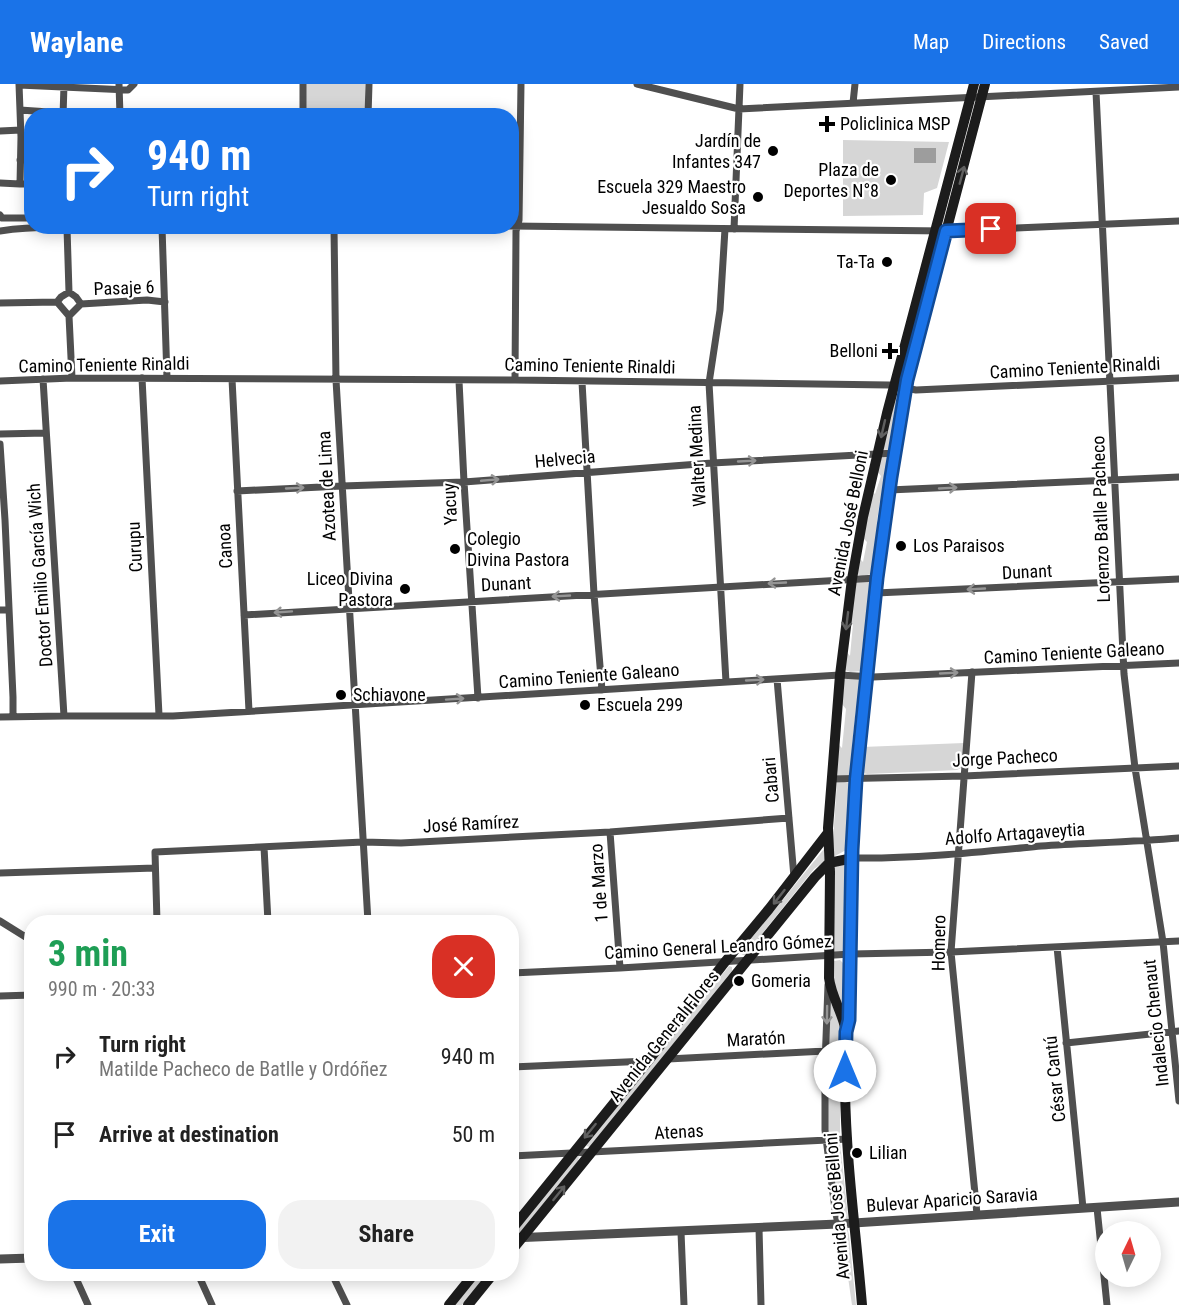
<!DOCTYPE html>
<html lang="en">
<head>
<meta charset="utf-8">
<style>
  body { margin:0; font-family:"Roboto Condensed",sans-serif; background:#f2f2f2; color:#222; height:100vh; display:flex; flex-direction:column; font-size:22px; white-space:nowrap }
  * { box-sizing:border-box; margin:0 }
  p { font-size:20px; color:#767676 }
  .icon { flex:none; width:33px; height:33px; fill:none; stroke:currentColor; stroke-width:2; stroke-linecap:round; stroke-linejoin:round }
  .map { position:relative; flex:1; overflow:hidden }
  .drawer { position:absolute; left:24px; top:831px; width:495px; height:366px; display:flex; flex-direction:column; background:#fff; border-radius:24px; box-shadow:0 3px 15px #0003 }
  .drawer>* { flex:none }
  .top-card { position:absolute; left:24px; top:24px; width:495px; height:126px; border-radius:24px; box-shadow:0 3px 15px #0003; background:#1a73e8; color:#fff; overflow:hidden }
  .needle { width:39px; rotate:5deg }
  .tools { position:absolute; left:1095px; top:1137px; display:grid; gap:12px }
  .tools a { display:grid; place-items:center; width:66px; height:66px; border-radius:50%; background:#fff; box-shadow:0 3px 15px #0003; font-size:30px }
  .pin { position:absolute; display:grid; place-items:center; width:51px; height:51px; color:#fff; margin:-26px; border-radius:12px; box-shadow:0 3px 9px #0006 }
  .me { position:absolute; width:66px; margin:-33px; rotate:0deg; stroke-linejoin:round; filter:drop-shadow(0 0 4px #0008) }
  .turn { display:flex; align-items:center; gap:21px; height:126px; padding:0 24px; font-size:27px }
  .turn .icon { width:78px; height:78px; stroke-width:2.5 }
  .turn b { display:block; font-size:42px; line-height:51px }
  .round { display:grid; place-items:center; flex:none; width:63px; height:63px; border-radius:24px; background:#f2f2f2 }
  .summary { display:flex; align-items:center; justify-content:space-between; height:102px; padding:0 24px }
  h1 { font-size:36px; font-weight:700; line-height:45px; color:#1e9e55 }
  .button { display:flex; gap:12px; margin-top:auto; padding:12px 24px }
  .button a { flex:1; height:69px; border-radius:24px; background:#1a73e8; color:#fff; font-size:24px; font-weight:700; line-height:69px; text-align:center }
  .button a+a { background:#f2f2f2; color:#222 }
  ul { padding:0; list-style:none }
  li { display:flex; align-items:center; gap:18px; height:78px; padding:0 24px }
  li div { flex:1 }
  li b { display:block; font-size:22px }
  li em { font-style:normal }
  header { display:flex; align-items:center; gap:36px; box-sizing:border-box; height:84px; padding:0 30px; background:#1a73e8; color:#fff }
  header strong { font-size:28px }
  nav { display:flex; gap:33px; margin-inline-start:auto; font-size:21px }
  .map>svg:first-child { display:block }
  .green { fill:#d6d6d6 }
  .water { fill:#9d9d9d }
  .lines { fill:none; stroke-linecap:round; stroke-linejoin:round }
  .minor { stroke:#4f4f4f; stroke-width:7 }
  .tertiary { stroke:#4f4f4f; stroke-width:9 }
  .secondary { stroke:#1c1c1c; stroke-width:10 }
  .oneway { stroke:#606060 }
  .oneway2 { stroke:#959595 }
  .route-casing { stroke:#114b97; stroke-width:15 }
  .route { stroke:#1a73e8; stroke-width:10 }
  .poi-dot { fill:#000; stroke:#fff; stroke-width:2 }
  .labels { text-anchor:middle; stroke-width:4.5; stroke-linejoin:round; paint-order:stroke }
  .poi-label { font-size:18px; fill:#000; stroke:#fff; text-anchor:start }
  .street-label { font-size:18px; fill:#000; stroke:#fff }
</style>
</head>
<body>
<header>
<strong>Waylane</strong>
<nav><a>Map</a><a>Directions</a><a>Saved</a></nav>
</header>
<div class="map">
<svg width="1179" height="1221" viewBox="0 0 1179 1221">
  <rect width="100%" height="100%" fill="#fff"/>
  <path class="green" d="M306 0H365V31L306 32Z
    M843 56 949 58 937 104 924 109 923 131 843 132Z
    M896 308 903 310 892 365 884 366 883 365Z
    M882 371 889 372 885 421 881 417H880L877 437 881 443 874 487C870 491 862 494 857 490L859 474 863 478 867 458 862 453 871 407 875 410 881 392 877 387Z
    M856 498H871L873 499 869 549 865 545 862 567 867 573 863 587 850 588 845 586 846 567 850 572 853 540 850 536Z
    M847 594 861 595 864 598 861 627 856 624 852 662 857 666 853 691 836 692 838 660 842 664 846 625 842 620 844 596Z
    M964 659 962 681 961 684 957 686 867 690 862 689V663Z
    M837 698H845L851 700 848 765 835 772 832 770Z
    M824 765 825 777 814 785 745 871H742L741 867Z
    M847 780 846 862 843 868H834V783Z
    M840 876 845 881 846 942 833 903 832 879 834 877Z
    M729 882 732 883V887L590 1063 586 1062Z
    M829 915 840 938V961L835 965 829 964Z
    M830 969H836L840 973V1048L839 1050 832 1051 828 1048V975L829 971Z
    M840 1058 848 1133V1135H840L829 1062 831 1059Z
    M575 1072 579 1073 578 1077 519 1150 516 1148Z
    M847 1143 849 1151 856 1221H852L841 1144Z
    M480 1190H487L462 1221H454Z"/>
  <path class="water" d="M914 64H936V79H914Z"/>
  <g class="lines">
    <path class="minor" d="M19 0 21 53 20 100H32
      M119 0 120 32
      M637 0 739 25 1179 3
      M19 1 128 6 134 0
      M1096 8 1124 590 1135 684 1163 858 1179 1017
      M853 19 855 0
      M20 26 107 32
      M63 32 64 1
      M303 32V0
      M368 32 369 0
      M0 47 21 46
      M21 53H32
      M20 76H32
      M0 99 20 100
      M0 131 2 134H32
      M327 142H511
      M512 142 946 147 1179 137
      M162 143 167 294
      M334 143 336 296 368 838
      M67 144 69 208
      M725 145 720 226 709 299 726 598
      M734 145 740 0
      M0 147C48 140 97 145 145 146L156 145 162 142
      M57 218 69 232
      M0 219 57 218 61 213 69 208 76 213 81 220 147 216 165 218
      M72 294 69 232 81 220
      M142 294 159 631
      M43 295 64 632
      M232 295 249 627
      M515 296 516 147 519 136 521 0
      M0 297 72 294 515 296 889 301 916 306 1179 294
      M459 297 464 398 478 614
      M582 298 594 510 602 606
      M0 350 46 349
      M0 360 5 436 13 613V633
      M889 406 1179 393
      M237 407 342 402 464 398 712 379 895 369
      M876 509 1179 495
      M0 526H9
      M244 531 877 494
      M972 588 951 868 977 1130
      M777 595 794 793
      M0 633 64 632H173L840 591 873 593 1179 579
      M831 695 964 692 1179 682
      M610 748 620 884
      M264 763 268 838
      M853 774C915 775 979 768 1041 762 1087 759 1133 758 1179 754
      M0 789 155 784
      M0 837 32 857
      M157 838 155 768 363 758 401 759 610 748 789 734
      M1057 863 1083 1124
      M512 889 620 884 851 870 951 868 1179 857
      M828 901 825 981V1046L835 1125 838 1140
      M0 912 32 911
      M1066 959 1179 947
      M668 975 845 966
      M512 983 648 977
      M512 1072 848 1055
      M1097 1124 1107 1221
      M759 1144 761 1221
      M681 1148 684 1221
      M74 1190 88 1221
      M198 1190 212 1221
      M332 1190 347 1221"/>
    <path class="tertiary" d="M512 1154 838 1140 1179 1118
      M0 1175 32 1174"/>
    <path class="secondary" d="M845 943C841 926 831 911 829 894L830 788 828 744 840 591 852 495 863 433 887 329 974 0
      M512 1145 648 977 725 878 769 825 827 750
      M512 1166 815 793 829 779 853 774
      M449 1221 474 1190
      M468 1221 493 1190
      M862 1221C856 1149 846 1077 845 1005 845 982 843 958 849 936L852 766 856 695 877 494 891 393 907 296 985 0"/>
  </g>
  <defs><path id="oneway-shaft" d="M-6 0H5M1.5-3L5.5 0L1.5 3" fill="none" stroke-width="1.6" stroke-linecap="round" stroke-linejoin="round" transform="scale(1.5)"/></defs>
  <g class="oneway">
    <use href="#oneway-shaft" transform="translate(962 91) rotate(-75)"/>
    <use href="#oneway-shaft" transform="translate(883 345) rotate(103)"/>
    <use href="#oneway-shaft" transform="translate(847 537) rotate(97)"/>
    <use href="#oneway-shaft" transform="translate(779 813) rotate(128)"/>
    <use href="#oneway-shaft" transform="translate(590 1047) rotate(129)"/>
    <use href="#oneway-shaft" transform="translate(559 1109) rotate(-51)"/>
  </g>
  <g class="oneway2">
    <use href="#oneway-shaft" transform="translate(747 377) rotate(-3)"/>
    <use href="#oneway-shaft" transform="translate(490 396) rotate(-5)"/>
    <use href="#oneway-shaft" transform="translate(295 404) rotate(-3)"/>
    <use href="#oneway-shaft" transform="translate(948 404) rotate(-3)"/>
    <use href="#oneway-shaft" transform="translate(777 499) rotate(177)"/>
    <use href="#oneway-shaft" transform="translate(976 505) rotate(177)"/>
    <use href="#oneway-shaft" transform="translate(561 512) rotate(177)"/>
    <use href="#oneway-shaft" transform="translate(283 528) rotate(176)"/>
    <use href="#oneway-shaft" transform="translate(949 589) rotate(-3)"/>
    <use href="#oneway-shaft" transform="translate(755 596) rotate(-3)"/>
    <use href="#oneway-shaft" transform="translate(455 615) rotate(-4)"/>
    <use href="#oneway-shaft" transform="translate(827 931) rotate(91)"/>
  </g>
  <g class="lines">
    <defs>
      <path id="route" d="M845 987 846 948 849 936 852 766 856 695 877 494 891 393 907 296 946 147 991 145"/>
    </defs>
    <use href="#route" class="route-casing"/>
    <use href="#route" class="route"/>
  </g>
  <g class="poi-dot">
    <path d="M824 31h6v6h6v6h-6v6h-6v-6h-6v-6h6z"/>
    <circle cx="773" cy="67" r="6"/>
    <circle cx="891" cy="96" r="6"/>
    <circle cx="758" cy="113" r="6"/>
    <circle cx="887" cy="178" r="6"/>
    <path d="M887 258h6v6h6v6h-6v6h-6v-6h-6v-6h6z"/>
    <circle cx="901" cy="462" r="6"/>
    <circle cx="455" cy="465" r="6"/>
    <circle cx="405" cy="505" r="6"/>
    <circle cx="341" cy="611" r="6"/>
    <circle cx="585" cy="621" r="6"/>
    <circle cx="739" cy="897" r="6"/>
    <circle cx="857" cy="1069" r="6"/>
  </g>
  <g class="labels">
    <g class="poi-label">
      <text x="840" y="46">Policlinica MSP</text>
      <text x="761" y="63" text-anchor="end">Jardín de<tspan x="761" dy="21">Infantes 347</tspan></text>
      <text x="879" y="92" text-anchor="end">Plaza de<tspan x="879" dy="21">Deportes N°8</tspan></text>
      <text x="746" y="109" text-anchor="end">Escuela 329 Maestro<tspan x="746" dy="21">Jesualdo Sosa</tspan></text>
      <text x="875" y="184" text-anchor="end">Ta-Ta</text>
      <text x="878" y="273" text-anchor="end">Belloni</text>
      <text x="467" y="461">Colegio<tspan x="467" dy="21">Divina Pastora</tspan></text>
      <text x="913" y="468">Los Paraisos</text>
      <text x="393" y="501" text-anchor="end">Liceo Divina<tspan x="393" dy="21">Pastora</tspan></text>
      <text x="353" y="617">Schiavone</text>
      <text x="597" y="627">Escuela 299</text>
      <text x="751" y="903">Gomeria</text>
      <text x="869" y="1075">Lilian</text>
    </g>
    <g class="street-label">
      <text transform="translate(124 204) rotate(-2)" y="6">Pasaje 6</text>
      <text transform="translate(104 281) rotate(-1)" y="6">Camino Teniente Rinaldi</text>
      <text transform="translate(590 282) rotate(1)" y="6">Camino Teniente Rinaldi</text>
      <text transform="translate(1075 284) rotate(-3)" y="6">Camino Teniente Rinaldi</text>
      <text transform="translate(697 372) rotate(-93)" y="6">Walter Medina</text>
      <text transform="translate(565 375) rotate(-5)" y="6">Helvecia</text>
      <text transform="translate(327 402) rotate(-93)" y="6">Azotea de Lima</text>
      <text transform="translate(450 420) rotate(-93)" y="6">Yacuy</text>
      <text transform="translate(1101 435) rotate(-92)" y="6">Lorenzo Batlle Pacheco</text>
      <text transform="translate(848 439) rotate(-79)" y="6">Avenida José Belloni</text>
      <text transform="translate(225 462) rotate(-93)" y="6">Canoa</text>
      <text transform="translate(135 463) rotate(-93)" y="6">Curupu</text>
      <text transform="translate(1027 488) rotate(-3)" y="6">Dunant</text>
      <text transform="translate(40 491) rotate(-94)" y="6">Doctor Emilio García Wich</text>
      <text transform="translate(506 500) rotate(-3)" y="6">Dunant</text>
      <text transform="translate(1074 569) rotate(-3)" y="6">Camino Teniente Galeano</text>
      <text transform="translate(589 592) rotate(-4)" y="6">Camino Teniente Galeano</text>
      <text transform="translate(1005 674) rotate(-3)" y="6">Jorge Pacheco</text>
      <text transform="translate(771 696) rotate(-95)" y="6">Cabari</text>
      <text transform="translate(471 740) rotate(-3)" y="6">José Ramírez</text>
      <text transform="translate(1015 750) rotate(-4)" y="6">Adolfo Artagaveytia</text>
      <text transform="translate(599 799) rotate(-94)" y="6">1 de Marzo</text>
      <text transform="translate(939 859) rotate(-89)" y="6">Homero</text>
      <text transform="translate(718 863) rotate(-3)" y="6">Camino General Leandro Gómez</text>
      <text transform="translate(1156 939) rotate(-96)" y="6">Indalecio Chenaut</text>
      <text transform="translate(664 952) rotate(-51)" y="6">Avenida General Flores</text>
      <text transform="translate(756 955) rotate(-3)" y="6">Maratón</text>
      <text transform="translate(1055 995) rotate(-96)" y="6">César Cantú</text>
      <text transform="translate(679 1048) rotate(-3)" y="6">Atenas</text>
      <text transform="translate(952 1116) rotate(-4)" y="6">Bulevar Aparicio Saravia</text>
      <text transform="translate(837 1122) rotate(-95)" y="6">Avenida José Belloni</text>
    </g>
  </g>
</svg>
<div class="tools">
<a><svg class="needle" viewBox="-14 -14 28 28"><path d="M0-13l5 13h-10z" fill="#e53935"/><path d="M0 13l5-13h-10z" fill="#767676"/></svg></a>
</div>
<div class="pin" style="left:991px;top:145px;background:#d93025"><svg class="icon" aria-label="arrive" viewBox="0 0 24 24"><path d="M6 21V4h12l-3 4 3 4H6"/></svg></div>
<svg class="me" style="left:845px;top:987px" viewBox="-20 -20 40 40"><circle r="19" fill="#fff"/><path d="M0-13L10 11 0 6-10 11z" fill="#1a73e8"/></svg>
<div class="top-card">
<div class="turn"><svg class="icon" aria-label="right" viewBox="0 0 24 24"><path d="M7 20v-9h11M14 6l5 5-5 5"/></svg><div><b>940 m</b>Turn right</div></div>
</div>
<section class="drawer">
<div class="summary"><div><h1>3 min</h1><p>990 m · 20:33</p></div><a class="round" style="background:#d93025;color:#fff"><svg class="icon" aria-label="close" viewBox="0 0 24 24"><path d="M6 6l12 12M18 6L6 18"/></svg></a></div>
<ul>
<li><svg class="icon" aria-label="right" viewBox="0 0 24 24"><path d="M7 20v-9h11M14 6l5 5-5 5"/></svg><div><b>Turn right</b><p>Matilde Pacheco de Batlle y Ordóñez</p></div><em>940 m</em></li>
<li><svg class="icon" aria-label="arrive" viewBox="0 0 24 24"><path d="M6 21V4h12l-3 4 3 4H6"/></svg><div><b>Arrive at destination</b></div><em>50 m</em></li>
</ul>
<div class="button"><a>Exit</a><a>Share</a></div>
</section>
</div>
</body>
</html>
